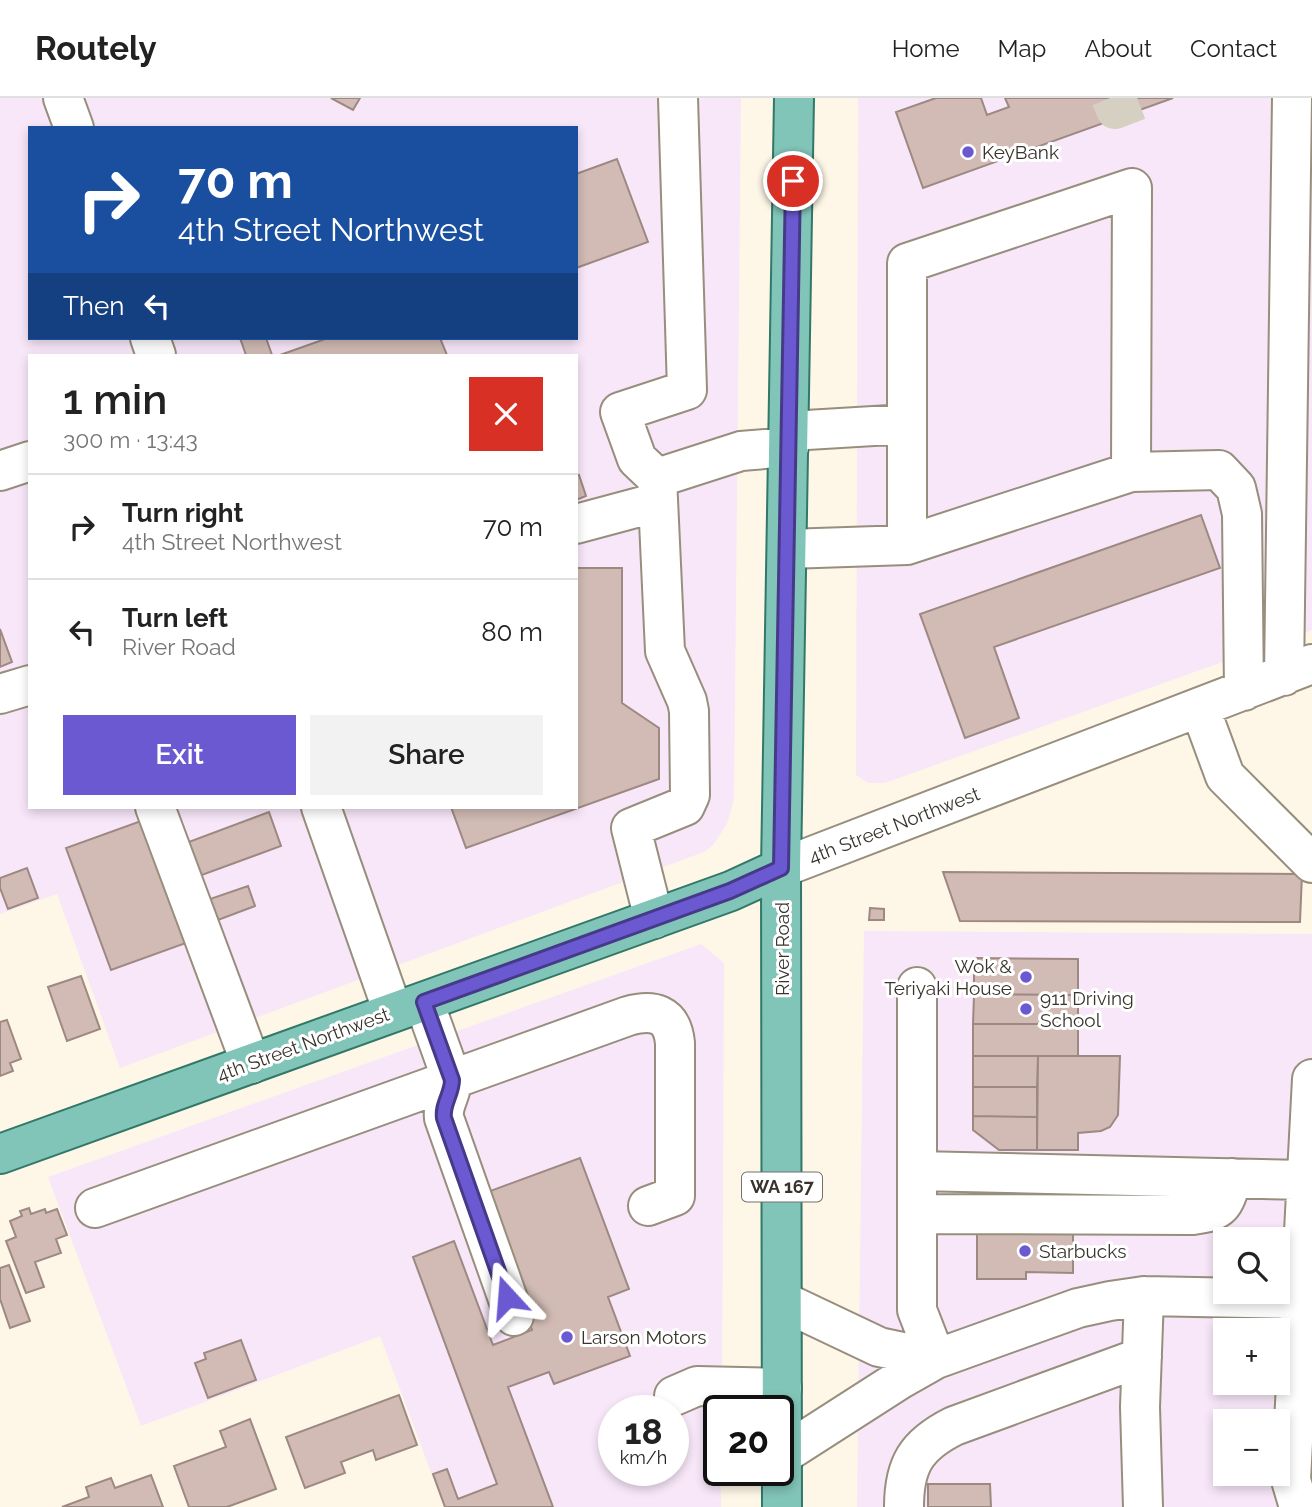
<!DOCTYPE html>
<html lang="en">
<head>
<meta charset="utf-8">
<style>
  body { margin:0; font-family:Raleway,sans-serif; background:#f2f2f2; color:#222; height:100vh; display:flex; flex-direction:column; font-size:26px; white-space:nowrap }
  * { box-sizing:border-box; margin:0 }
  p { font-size:23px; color:#767676 }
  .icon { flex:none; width:38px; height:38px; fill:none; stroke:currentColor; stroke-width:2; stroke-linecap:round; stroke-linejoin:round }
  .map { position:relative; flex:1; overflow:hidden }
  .side { position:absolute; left:28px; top:256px; width:550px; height:455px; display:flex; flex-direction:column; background:#fff; border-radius:0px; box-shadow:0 4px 10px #0003 }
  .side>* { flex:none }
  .hud { position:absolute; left:28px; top:28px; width:550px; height:214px; border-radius:0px; box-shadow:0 4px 10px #0003; background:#1a4fa0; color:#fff; overflow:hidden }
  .controls { position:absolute; left:1213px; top:1129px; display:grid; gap:14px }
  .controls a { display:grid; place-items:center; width:77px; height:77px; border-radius:0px; background:#fff; box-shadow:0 4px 10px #0003; font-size:35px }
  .speed { position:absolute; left:598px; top:1297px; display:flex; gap:14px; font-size:35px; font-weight:700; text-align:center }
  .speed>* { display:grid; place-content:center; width:91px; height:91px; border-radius:50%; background:#fff; box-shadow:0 4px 10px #0003; line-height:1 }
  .speed small { font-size:18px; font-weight:400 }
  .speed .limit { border:4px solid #111; border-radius:10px; background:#fff; color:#111 }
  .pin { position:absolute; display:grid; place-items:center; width:60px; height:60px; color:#fff; margin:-30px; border:4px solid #fff; border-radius:50%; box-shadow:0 2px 7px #0007 }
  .me { position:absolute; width:77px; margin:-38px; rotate:341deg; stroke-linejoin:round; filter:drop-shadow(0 0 5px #0008) }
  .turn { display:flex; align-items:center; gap:24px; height:147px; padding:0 35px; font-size:32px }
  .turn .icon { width:91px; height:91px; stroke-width:2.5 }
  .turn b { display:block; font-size:49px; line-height:60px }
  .then { display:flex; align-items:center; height:66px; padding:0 35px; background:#0003; gap:14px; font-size:26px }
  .round { display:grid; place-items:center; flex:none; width:74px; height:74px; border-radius:0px; background:#f2f2f2 }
  .summary { display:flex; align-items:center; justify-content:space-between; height:119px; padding:0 35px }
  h1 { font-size:42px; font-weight:600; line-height:52px }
  .cta { display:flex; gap:14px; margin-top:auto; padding:14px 35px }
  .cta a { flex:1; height:80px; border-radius:0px; background:#6b59d2; color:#fff; font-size:28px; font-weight:600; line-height:80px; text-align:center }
  .cta a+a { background:#f2f2f2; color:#222 }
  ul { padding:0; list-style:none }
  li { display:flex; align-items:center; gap:21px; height:105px; padding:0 35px; border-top:2px solid #e0e0e0 }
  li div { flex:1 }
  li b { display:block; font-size:26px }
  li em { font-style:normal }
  header { display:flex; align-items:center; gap:42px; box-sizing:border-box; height:98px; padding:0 35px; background:#fff; border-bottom:2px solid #e0e0e0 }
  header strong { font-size:33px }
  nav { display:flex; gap:38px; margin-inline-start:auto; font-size:24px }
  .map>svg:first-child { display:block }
  .commercial { fill:#f8e7f9; fill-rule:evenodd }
  .building { fill:#d1bbb4; stroke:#9d8882; stroke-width:2 }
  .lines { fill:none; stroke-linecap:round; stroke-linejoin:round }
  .minor-tunnel { stroke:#d6d0c2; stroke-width:38; stroke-dasharray:38 19; stroke-linecap:butt }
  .minor-casing { stroke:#978e7d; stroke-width:42 }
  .major-casing { stroke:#317868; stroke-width:42 }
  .minor { stroke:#fff; stroke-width:38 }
  .major { stroke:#81c4b8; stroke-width:38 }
  .route-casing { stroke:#463a88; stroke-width:18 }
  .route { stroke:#6b59d2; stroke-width:12 }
  .poi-dot { fill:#6b59d2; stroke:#fff; stroke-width:2.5 }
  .labels { text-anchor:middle; stroke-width:6; stroke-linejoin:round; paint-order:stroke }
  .shield { fill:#fff; stroke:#74716c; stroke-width:2 }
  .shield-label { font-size:18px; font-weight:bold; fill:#38342d }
  .poi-label { font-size:19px; fill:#38342d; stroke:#fff; text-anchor:start }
  .street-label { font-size:19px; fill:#38342d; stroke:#fff }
</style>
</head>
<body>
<header>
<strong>Routely</strong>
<nav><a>Home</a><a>Map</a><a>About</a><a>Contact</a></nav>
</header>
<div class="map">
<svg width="1312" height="1409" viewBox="0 0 1312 1409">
  <rect width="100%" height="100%" fill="#fef7e7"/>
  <path class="commercial" d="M0 0H741L734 701 727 726 713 747 704 754 120 970 57 796 0 816ZM30 30H576V240H30ZM30 257H576V709H30Z
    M858 0H1312V532L885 685H868L856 677Z
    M864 833 1312 836V1409H857ZM1225 1141H1278V1194H1225ZM1225 1232H1278V1284H1225ZM1225 1323H1278V1376H1225Z
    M701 846 724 865 722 1312H719L721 1409H444L380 1238 141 1328 48 1079ZM614 1312H674V1372H614Z"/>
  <path class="building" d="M331 0H360L353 12Z
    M936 0H981L987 17 1009 9 1005 0H1173L923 90 896 14Z
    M617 61 648 144 576 170V76Z
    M240 240H266L272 257H246Z
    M328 240H440L447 257H280Z
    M579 377 586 398 576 402V379Z
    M1201 417 1220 470 994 549 1019 620 965 640 920 516Z
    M576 470H622V605L659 630V681L466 750 451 709H576Z
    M0 531 12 564 0 569Z
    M269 714 281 748 199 778 186 745Z
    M141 723 186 845 111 872 66 750Z
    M27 770 38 800 8 811 0 790V780Z
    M943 774 1302 776 1300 824 960 823Z
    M248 788 255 808 218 822 210 801Z
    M870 810 884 811V822H869Z
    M974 860 1078 861V897L974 896Z
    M81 878 100 931 67 943 48 889Z
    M974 896 1078 897V926H973Z
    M7 922 21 961 10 965 13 973 0 978V924Z
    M973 926H1078V958H973Z
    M973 958H1038L1037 989H973Z
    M1038 958H1120L1118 1017 1110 1029 1101 1033 1078 1035V1052H1037Z
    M973 989H1037V1019L973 1018Z
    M973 1018 1037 1019V1052H999L973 1032Z
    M580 1060 629 1191 608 1199 630 1258 554 1286 549 1274 508 1289 553 1409H445L433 1376 447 1371 458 1401 497 1386 413 1159 454 1143 493 1247 532 1232 482 1096Z
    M29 1110 31 1116 45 1111 46 1115 57 1111 67 1137 56 1141 61 1155 35 1164 44 1189 26 1195 6 1143 16 1139 10 1123 22 1118 20 1113Z
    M977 1132H1073V1175L1026 1174V1181H977Z
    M9 1167 30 1223 10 1230 0 1201V1170Z
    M241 1242 256 1282 208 1300 195 1265 206 1261 204 1255Z
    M399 1297 417 1347 376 1362 373 1352 341 1364 345 1375 305 1390 286 1339Z
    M250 1321 276 1391 227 1409H189L174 1368 226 1349 220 1333Z
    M151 1377 163 1409H62L89 1399 86 1389 111 1380 115 1390Z
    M928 1386H990L991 1409H928Z"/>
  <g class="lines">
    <path class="minor-tunnel" d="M1110 0 1115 12 1146 0"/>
    <defs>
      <path id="minor" d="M63 0 74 30
        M150 240 156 257
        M790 333 907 326
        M0 373 30 363
        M657 380 637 361 620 314 687 292 678 0
        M576 426 658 404
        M907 447V165L1132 90 1131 374
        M787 451 907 447 1131 374 1219 372 1236 390 1242 416 1244 593
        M1284 578 1292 0
        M0 596 30 587
        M1200 610 1225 678 1312 765
        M155 709 251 966
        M321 709 393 914
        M781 770 1312 566
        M654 821 631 730 685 708 690 697 689 613 687 603 665 553 657 380 741 353 789 349
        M917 889V1212L936 1261
        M424 904 452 982C452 996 442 1006 444 1020L514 1218
        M917 1073 1307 1082
        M95 1110 628 918C653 911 672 915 675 945V1098L648 1108
        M917 1116 1193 1117C1223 1113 1224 1108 1232 1080
        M782 1203 879 1249 936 1261
        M674 1298 697 1288 782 1290
        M782 1357 899 1282 936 1261 1078 1210 1110 1203 1144 1198 1301 1201
        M904 1409C904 1367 916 1347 954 1328L1142 1259
        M1143 1409 1140 1309 1144 1198
        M1299 1409 1291 1382 1312 981"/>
      <path id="major" d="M0 1056 731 793 781 770
        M782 1409 781 770 794 0"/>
    </defs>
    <use href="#minor" class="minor-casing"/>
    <use href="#major" class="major-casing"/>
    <use href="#minor" class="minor"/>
    <use href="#major" class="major"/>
  </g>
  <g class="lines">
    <defs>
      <path id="route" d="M507 1199 444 1020C442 1006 452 996 452 982L424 904 730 793 781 770 793 83"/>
    </defs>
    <use href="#route" class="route-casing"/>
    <use href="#route" class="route"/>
  </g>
  <g class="poi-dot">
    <circle cx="968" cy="54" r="7"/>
    <circle cx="1026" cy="879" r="7"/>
    <circle cx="1026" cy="911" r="7"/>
    <circle cx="1025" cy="1153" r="7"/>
    <circle cx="567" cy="1239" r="7"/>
  </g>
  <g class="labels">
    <rect class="shield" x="742" y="1074.5" width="80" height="29" rx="5"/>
    <g class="shield-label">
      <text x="782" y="1095">WA 167</text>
    </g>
    <g class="poi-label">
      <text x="982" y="61">KeyBank</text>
      <text x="1012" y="875" text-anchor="end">Wok &amp;<tspan x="1012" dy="22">Teriyaki House</tspan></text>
      <text x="1040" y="907">911 Driving<tspan x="1040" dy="22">School</tspan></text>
      <text x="1039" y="1160">Starbucks</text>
      <text x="581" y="1246">Larson Motors</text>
    </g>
    <g class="street-label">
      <text transform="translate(894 727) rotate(-21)" y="7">4th Street Northwest</text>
      <text transform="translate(782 851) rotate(-90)" y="7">River Road</text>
      <text transform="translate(303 946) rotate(-20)" y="7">4th Street Northwest</text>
    </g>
  </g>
</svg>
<div class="controls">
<a><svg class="icon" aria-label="search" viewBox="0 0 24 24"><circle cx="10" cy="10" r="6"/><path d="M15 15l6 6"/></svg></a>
<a>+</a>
<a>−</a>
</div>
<div class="speed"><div>18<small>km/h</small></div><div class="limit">20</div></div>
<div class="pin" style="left:793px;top:83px;background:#d93025"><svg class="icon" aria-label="arrive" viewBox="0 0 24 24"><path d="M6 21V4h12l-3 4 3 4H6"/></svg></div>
<svg class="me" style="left:507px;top:1199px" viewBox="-20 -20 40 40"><path d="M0-17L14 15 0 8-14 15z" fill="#6b59d2" stroke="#fff" stroke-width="4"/></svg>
<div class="hud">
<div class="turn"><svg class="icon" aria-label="right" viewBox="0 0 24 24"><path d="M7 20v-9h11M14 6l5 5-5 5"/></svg><div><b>70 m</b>4th Street Northwest</div></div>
<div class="then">Then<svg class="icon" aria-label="left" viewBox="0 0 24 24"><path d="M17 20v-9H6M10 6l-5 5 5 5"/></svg></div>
</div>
<section class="side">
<div class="summary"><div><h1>1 min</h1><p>300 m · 13:43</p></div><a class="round" style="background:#d93025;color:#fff"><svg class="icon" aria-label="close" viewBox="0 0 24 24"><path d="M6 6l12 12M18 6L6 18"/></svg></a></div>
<ul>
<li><svg class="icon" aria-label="right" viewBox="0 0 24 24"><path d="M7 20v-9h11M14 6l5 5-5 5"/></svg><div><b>Turn right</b><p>4th Street Northwest</p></div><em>70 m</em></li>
<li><svg class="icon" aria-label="left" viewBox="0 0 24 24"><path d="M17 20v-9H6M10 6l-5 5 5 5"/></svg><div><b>Turn left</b><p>River Road</p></div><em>80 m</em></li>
</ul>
<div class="cta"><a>Exit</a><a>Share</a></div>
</section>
</div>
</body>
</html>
